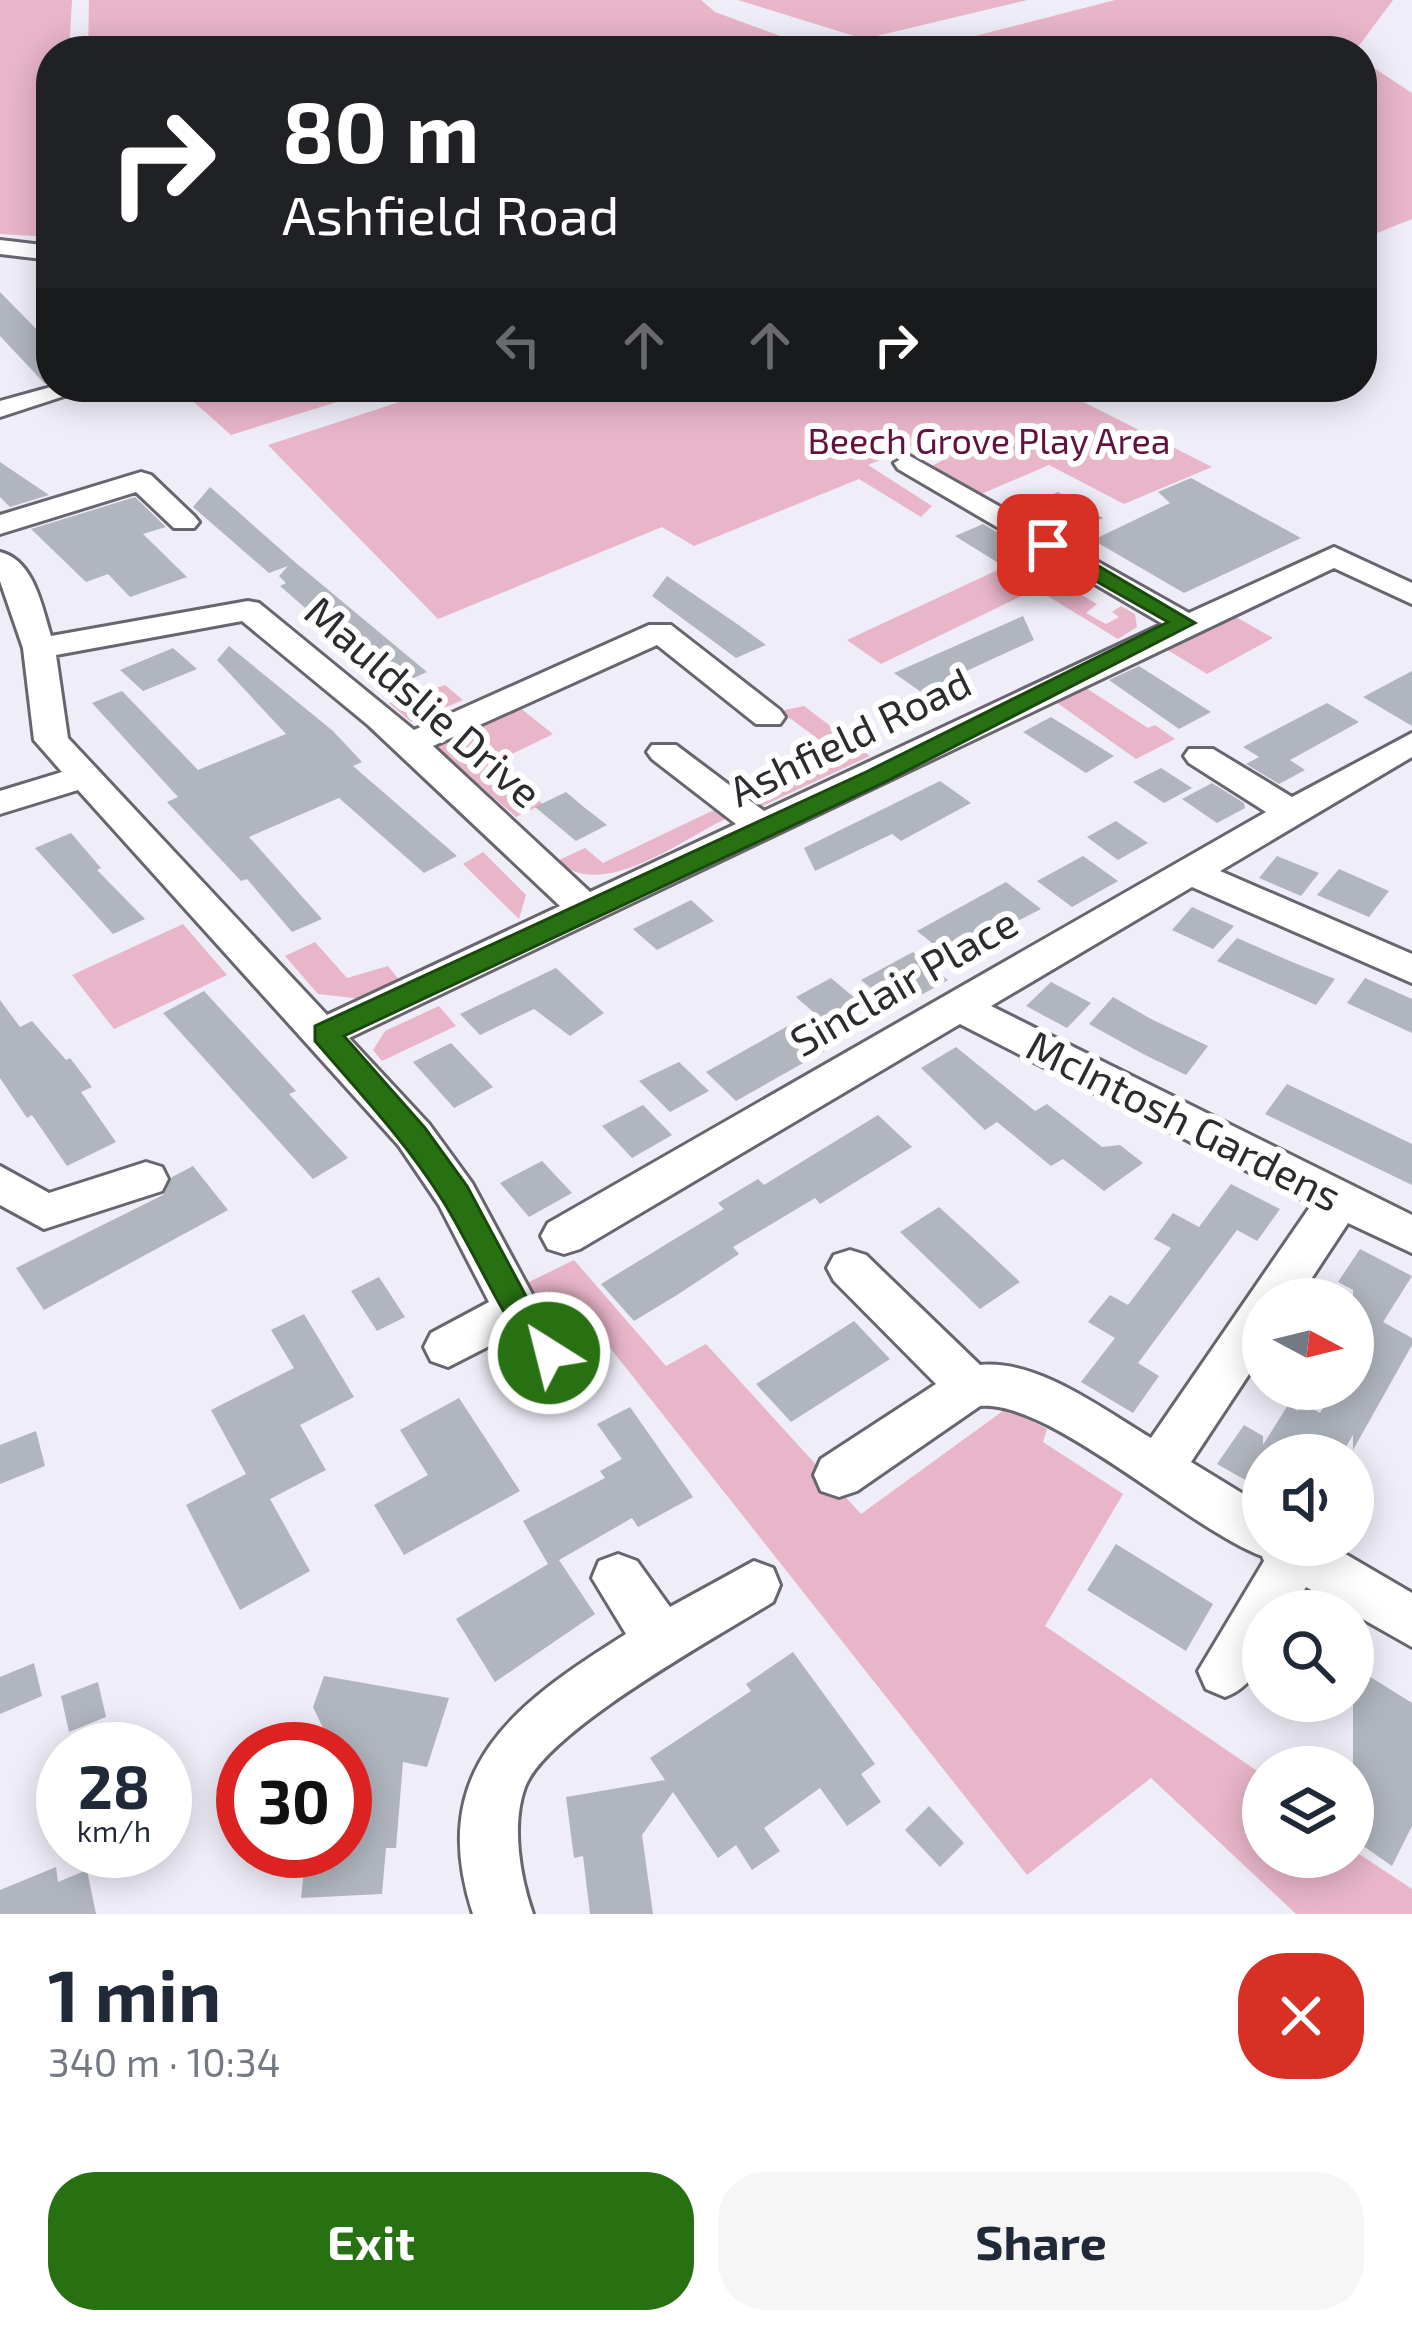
<!DOCTYPE html>
<html lang="en">
<head>
<meta charset="utf-8">
<style>
  body { margin:0; font-family:"Exo 2",sans-serif; background:#f6f6f7; color:#1f2937; height:100vh; display:flex; flex-direction:column; font-size:45px; white-space:nowrap }
  * { box-sizing:border-box; margin:0 }
  p { font-size:39px; color:#747a83 }
  .icon { flex:none; width:66px; height:66px; fill:none; stroke:currentColor; stroke-width:2; stroke-linecap:round; stroke-linejoin:round }
  .map { position:relative; height:1914px; overflow:hidden }
  .sheet { display:flex; flex-direction:column; background:#fff; flex:1 }
  .sheet>* { flex:none }
  .top-card { position:absolute; left:36px; top:36px; width:1341px; height:366px; border-radius:48px; box-shadow:0 6px 30px #0003; background:#202124; color:#fff; overflow:hidden }
  .needle { width:78px; rotate:97deg }
  .buttons { position:absolute; left:1242px; top:1278px; display:grid; gap:24px }
  .buttons a { display:grid; place-items:center; width:132px; height:132px; border-radius:50%; background:#fff; box-shadow:0 6px 30px #0003; font-size:60px }
  .speed { position:absolute; left:36px; top:1722px; display:flex; gap:24px; font-size:60px; font-weight:700; text-align:center }
  .speed>* { display:grid; place-content:center; width:156px; height:156px; border-radius:50%; background:#fff; box-shadow:0 6px 30px #0003; line-height:1 }
  .speed small { font-size:30px; font-weight:400 }
  .speed .limit { border:18px solid #d22; background:#fff; color:#111 }
  .pin { position:absolute; display:grid; place-items:center; width:102px; height:102px; color:#fff; margin:-51px; border-radius:24px; box-shadow:0 6px 18px #0006 }
  .me { position:absolute; width:132px; margin:-66px; rotate:324deg; stroke-linejoin:round; filter:drop-shadow(0 0 9px #0008) }
  .turn { display:flex; align-items:center; gap:42px; height:252px; padding:0 48px; font-size:54px }
  .turn .icon { width:156px; height:156px; stroke-width:2.5 }
  .turn b { display:block; font-size:84px; line-height:102px }
  .lanes { display:flex; align-items:center; height:114px; padding:0 48px; background:#0003; justify-content:center; gap:60px; direction:ltr }
  .lanes .off { opacity:.35 }
  .round { display:grid; place-items:center; flex:none; width:126px; height:126px; border-radius:48px; background:#f6f6f7 }
  .head { display:flex; align-items:center; justify-content:space-between; height:204px; padding:0 48px }
  h1 { font-size:72px; font-weight:700; line-height:90px }
  .button { display:flex; gap:24px; margin-top:auto; padding:24px 48px }
  .button a { flex:1; height:138px; border-radius:48px; background:#287113; color:#fff; font-size:48px; font-weight:700; line-height:138px; text-align:center }
  .button a+a { background:#f6f6f7; color:#1f2937 }
  .map>svg:first-child { display:block }
  .green { fill:#e8b5c9 }
  .building { fill:#b0b5be }
  .lines { fill:none; stroke-linecap:round; stroke-linejoin:round }
  .minor-casing { stroke:#67656e; stroke-width:6 }
  .minor { fill:#fff; fill-rule:evenodd }
  .route { fill:#287113; stroke:#1a490c; stroke-width:3 }
  .labels { text-anchor:middle; stroke-width:12; stroke-linejoin:round; paint-order:stroke }
  .far-park-label { font-size:36px; fill:#65103e; stroke:#fff }
  .street-label { font-size:42px; fill:#2c2c30; stroke:#fff }
</style>
</head>
<body>
<div class="map">
<svg width="1412" height="1914" viewBox="0 0 1412 1914">
  <rect width="100%" height="100%" fill="#efedf8"/>
  <path class="green" d="M0 0H72L69 51H51V204L45 213 51 237 0 234Z
    M89 0H701L715 12 821 51H88Z
    M738 0H1027L864 39Z
    M1115 0H1393L1355 51H917Z
    M1362 60 1412 93V219L1362 239Z
    M177 387H385L231 435Z
    M445 387H1054L1212 467 1124 504 1049 465 979 495 930 467 943 460 915 445 868 465 932 506 921 517 859 479 694 546 662 527 438 619 268 445Z
    M1021 559 1097 604 1086 613 1106 624 1119 617 1112 612 1121 606 1135 614 1137 627 1118 639 1036 589 881 664 847 640Z
    M1236 617 1273 638 1207 674 1166 649Z
    M445 685 463 700 411 722 389 703Z
    M1086 688 1148 728 1155 725 1175 739 1136 759 1056 702Z
    M804 706 870 756 758 808 743 795 836 752 780 711Z
    M520 708 553 734 494 763 543 804 516 817 435 747Z
    M716 809 727 818C681 840 602 902 557 861L585 848 603 863Z
    M483 852 526 895 519 919 463 864Z
    M183 924 227 975 114 1029 72 975Z
    M315 942 347 978 388 966 401 982 362 999 318 994 285 956Z
    M439 1006 456 1026 382 1061 373 1050 385 1031Z
    M574 1260 666 1366 706 1344 861 1514 1007 1408 1047 1429 1043 1442 1123 1494 1045 1626 1263 1775V1857H1353V1850L1412 1889V1914H1296L1151 1778 1027 1875 596 1330 572 1340 527 1283Z"/>
  <path class="building" d="M0 292 51 344V382L45 384 0 336Z
    M0 462 49 495 10 507 0 497Z
    M1191 478 1301 538 1184 593 1093 540 1170 503 1158 492Z
    M210 487 296 563 427 672 398 685 365 660 280 586 286 583 279 576 288 566 269 573 193 507Z
    M1058 492 1103 518 1061 536 1015 510Z
    M135 497 166 527 143 534 187 577 130 597 108 574 86 582 31 529Z
    M983 524 1029 551 1000 564 955 536Z
    M667 576 740 626 766 645 736 658 652 596Z
    M1023 616 1034 640 921 692 894 673Z
    M229 646 333 731 362 762 353 766 457 856 424 873 339 798 249 837 322 919 292 932 247 879 241 881 167 802 178 797 92 703 122 691 198 770 286 734 217 660Z
    M173 648 197 669 143 691 120 670Z
    M1139 666 1211 712 1179 729 1109 680Z
    M1412 671V726L1363 697Z
    M1327 703 1359 722 1290 760 1305 770 1279 784 1246 764 1259 757 1243 747Z
    M1051 717 1114 756 1086 773 1023 732Z
    M1161 768 1192 788 1164 803 1133 782Z
    M940 781 971 803 901 841 892 834 815 871 804 848Z
    M1212 783 1244 803 1245 808 1217 823 1182 799Z
    M566 792 585 808 607 825 576 841 535 807Z
    M1116 821 1148 843 1118 860 1087 837Z
    M71 833 101 868 97 870 145 919 113 934 35 848Z
    M1083 856 1118 881 1072 907 1037 881Z
    M1277 856 1319 873 1301 896 1259 878Z
    M1339 869 1389 891 1369 917 1317 895Z
    M1006 882 1041 909 948 956 917 931Z
    M691 900 714 921 657 950 633 929Z
    M1192 907 1234 926 1213 949 1172 930Z
    M1237 938 1292 962 1335 979 1316 1005 1217 961Z
    M913 952 948 980 896 1009 861 980Z
    M556 968 604 1013 570 1036 534 1009 480 1035 460 1014Z
    M831 978 863 1005 827 1024 796 997Z
    M1365 978 1412 999V1033L1347 1003Z
    M1051 982 1091 1003 1067 1028 1026 1006Z
    M204 991 296 1091 289 1094 348 1158 313 1179 163 1013Z
    M1113 997 1151 1019 1208 1046 1186 1075 1143 1054 1089 1024Z
    M0 1000 20 1027 32 1021 66 1060 70 1058 92 1087 81 1092 116 1142 67 1166 32 1115 27 1118 0 1078Z
    M804 1017 835 1045 736 1101 706 1072Z
    M451 1043 493 1087 454 1108 413 1062Z
    M956 1047 1035 1111 1047 1104 1102 1147 1120 1145 1143 1163 1104 1191 1063 1159 1051 1166 997 1122 985 1130 921 1068Z
    M679 1062 709 1091 670 1112 639 1081Z
    M1287 1084 1412 1144V1185L1265 1114Z
    M643 1105 672 1135 632 1158 602 1126Z
    M878 1115 912 1147 820 1204 815 1198 733 1247 739 1254 677 1295 634 1321 601 1284 724 1209 718 1203 758 1179 764 1185Z
    M542 1161 572 1193 529 1217 500 1183Z
    M193 1166 228 1210 44 1310 16 1268 163 1195 172 1177Z
    M1231 1184 1280 1209 1257 1241 1237 1230 1138 1363 1159 1376 1133 1413 1081 1382 1115 1338 1088 1322 1110 1295 1128 1305 1171 1248 1154 1239 1173 1213 1199 1227Z
    M939 1207 985 1249 1020 1282 980 1309 900 1232Z
    M1360 1249 1412 1276 1383 1322 1412 1338V1345L1353 1450V1435L1341 1455H1263V1490L1217 1464 1244 1425 1263 1436V1445L1288 1405 1298 1411 1303 1403 1320 1413 1335 1389H1353V1290L1338 1282Z
    M379 1277 405 1317 377 1331 351 1291Z
    M304 1314 354 1397 300 1425 326 1470 270 1499 310 1571 240 1610 186 1505 246 1474 211 1410 294 1368 271 1330Z
    M854 1321 890 1359 791 1422 756 1384Z
    M459 1398 520 1491 404 1555 374 1505 428 1475 400 1430Z
    M630 1407 693 1497 638 1527 632 1518 559 1560 595 1614 495 1682 456 1619 548 1564 523 1521 605 1478 600 1471 622 1459 597 1424Z
    M36 1431 45 1466 0 1484V1445Z
    M1116 1544 1213 1604 1186 1651 1087 1590Z
    M793 1652 875 1764 861 1774 881 1802 847 1826 820 1788 764 1828 780 1851 752 1870 736 1845 718 1858 673 1792 642 1835 653 1914H590L583 1856 574 1858 566 1797 665 1780 650 1758 751 1691 746 1684Z
    M34 1663 42 1696 0 1714V1677Z
    M1353 1666 1412 1703V1826L1392 1866 1353 1839Z
    M324 1676 449 1698 427 1767 403 1762 396 1848H386L382 1894 301 1898 306 1851H345V1749H318L325 1732 313 1707Z
    M98 1682 106 1717 69 1732 61 1696Z
    M929 1806 964 1843 940 1867 905 1830Z
    M56 1867 58 1882 87 1870 96 1914H0V1890Z"/>
  <g class="lines">
    <defs>
      <path id="minor" d="M0 240 51 246V260L0 254Z
        M51 387H92L0 417V401Z
        M908 455 1189 613 1334 547 1412 583V604L1334 568 349 1038 429 1124 472 1183 533 1296 573 1353 566 1367C536 1378 526 1359 509 1336L448 1367 431 1361 424 1347 431 1333 489 1302 439 1205 399 1146 78 790 0 814V791L62 772 34 740 23 648 0 581V552C34 560 42 607 51 636L248 601 259 603 414 730 649 625H671L780 710 785 717 780 724H756L657 645 433 746 590 892 736 824 652 759 647 752 652 745H676L764 811 1163 624 898 469 894 463ZM242 621 368 725 560 906 327 1015 68 738 56 655Z
        M141 472 151 475 194 516 199 522 194 528H174L136 492 0 534V515Z
        M1412 733V757L1220 871 1412 954V983L1192 887 991 1006 1412 1215V1253L1348 1223 1298 1299H1263V1353L1191 1462 1263 1506V1545H1330L1412 1593V1647L1306 1587 1292 1611H1263C1263 1648 1264 1682 1225 1697L1206 1689 1198 1671 1264 1561 1262 1556C1189 1529 1049 1399 980 1406L857 1491 839 1497 821 1491 814 1475 821 1459 936 1384 834 1281 827 1268 834 1255 850 1250 866 1255 980 1365C1038 1359 1104 1410 1151 1438L1312 1204 960 1024 580 1249 564 1254 548 1249 541 1236 548 1223 1266 812 1189 763 1184 756 1189 749H1213L1292 797Z
        M146 1162 162 1167 168 1179 162 1191 44 1229 0 1205V1166L49 1193Z
        M618 1554 637 1561 670 1607 754 1561 773 1568 780 1585 773 1602C717 1637 547 1730 525 1787 511 1825 520 1877 533 1914H473C425 1768 516 1703 626 1634L592 1578 599 1561Z"/>
    </defs>
    <use href="#minor" class="minor-casing"/>
    <use href="#minor" class="minor"/>
  </g>
  <path class="route" d="M1041 541H1056L1195 623 883 783 344 1036 425 1128 467 1186 528 1300 565 1353 560 1363H537C499 1312 476 1255 443 1201 407 1143 359 1092 315 1041V1026L866 772 1168 622 1041 550Z"/>
  <g class="labels">
    <g class="far-park-label">
      <text x="989" y="454">Beech Grove Play Area</text>
    </g>
    <g class="street-label">
      <text transform="translate(423 702) rotate(41)" y="15">Mauldslie Drive</text>
      <text transform="translate(850 737) rotate(-26)" y="15">Ashfield Road</text>
      <text transform="translate(904 982) rotate(-30)" y="15">Sinclair Place</text>
      <text transform="translate(1184 1121) rotate(27)" y="15">McIntosh Gardens</text>
    </g>
  </g>
</svg>
<div class="buttons">
<a><svg class="needle" viewBox="-14 -14 28 28"><path d="M0-13l5 13h-10z" fill="#e53935"/><path d="M0 13l5-13h-10z" fill="#747a83"/></svg></a>
<a><svg class="icon" aria-label="sound" viewBox="0 0 24 24"><path d="M4 9h4l5-4v14l-5-4H4zM17 9q2 3 0 6"/></svg></a>
<a><svg class="icon" aria-label="search" viewBox="0 0 24 24"><circle cx="10" cy="10" r="6"/><path d="M15 15l6 6"/></svg></a>
<a><svg class="icon" aria-label="layers" viewBox="0 0 24 24"><path d="M12 4l9 5-9 5-9-5zM3 14l9 5 9-5"/></svg></a>
</div>
<div class="speed"><div>28<small>km/h</small></div><div class="limit">30</div></div>
<div class="pin" style="left:1048px;top:545px;background:#d93025"><svg class="icon" aria-label="arrive" viewBox="0 0 24 24"><path d="M6 21V4h12l-3 4 3 4H6"/></svg></div>
<svg class="me" style="left:549px;top:1353px" viewBox="-20 -20 40 40"><circle r="17" fill="#287113" stroke="#fff" stroke-width="3"/><path d="M0-11L8 9 0 5-8 9z" fill="#fff"/></svg>
<div class="top-card">
<div class="turn"><svg class="icon" aria-label="right" viewBox="0 0 24 24"><path d="M7 20v-9h11M14 6l5 5-5 5"/></svg><div><b>80 m</b>Ashfield Road</div></div>
<div class="lanes"><svg class="icon off" aria-label="left" viewBox="0 0 24 24"><path d="M17 20v-9H6M10 6l-5 5 5 5"/></svg><svg class="icon off" aria-label="ahead" viewBox="0 0 24 24"><path d="M12 20V5M6 11l6-6 6 6"/></svg><svg class="icon off" aria-label="ahead" viewBox="0 0 24 24"><path d="M12 20V5M6 11l6-6 6 6"/></svg><svg class="icon" aria-label="right" viewBox="0 0 24 24"><path d="M7 20v-9h11M14 6l5 5-5 5"/></svg></div>
</div>
</div>
<section class="sheet">
<div class="head"><div><h1>1 min</h1><p>340 m · 10:34</p></div><a class="round" style="background:#d93025;color:#fff"><svg class="icon" aria-label="close" viewBox="0 0 24 24"><path d="M6 6l12 12M18 6L6 18"/></svg></a></div>
<div class="button"><a>Exit</a><a>Share</a></div>
</section>
</body>
</html>
